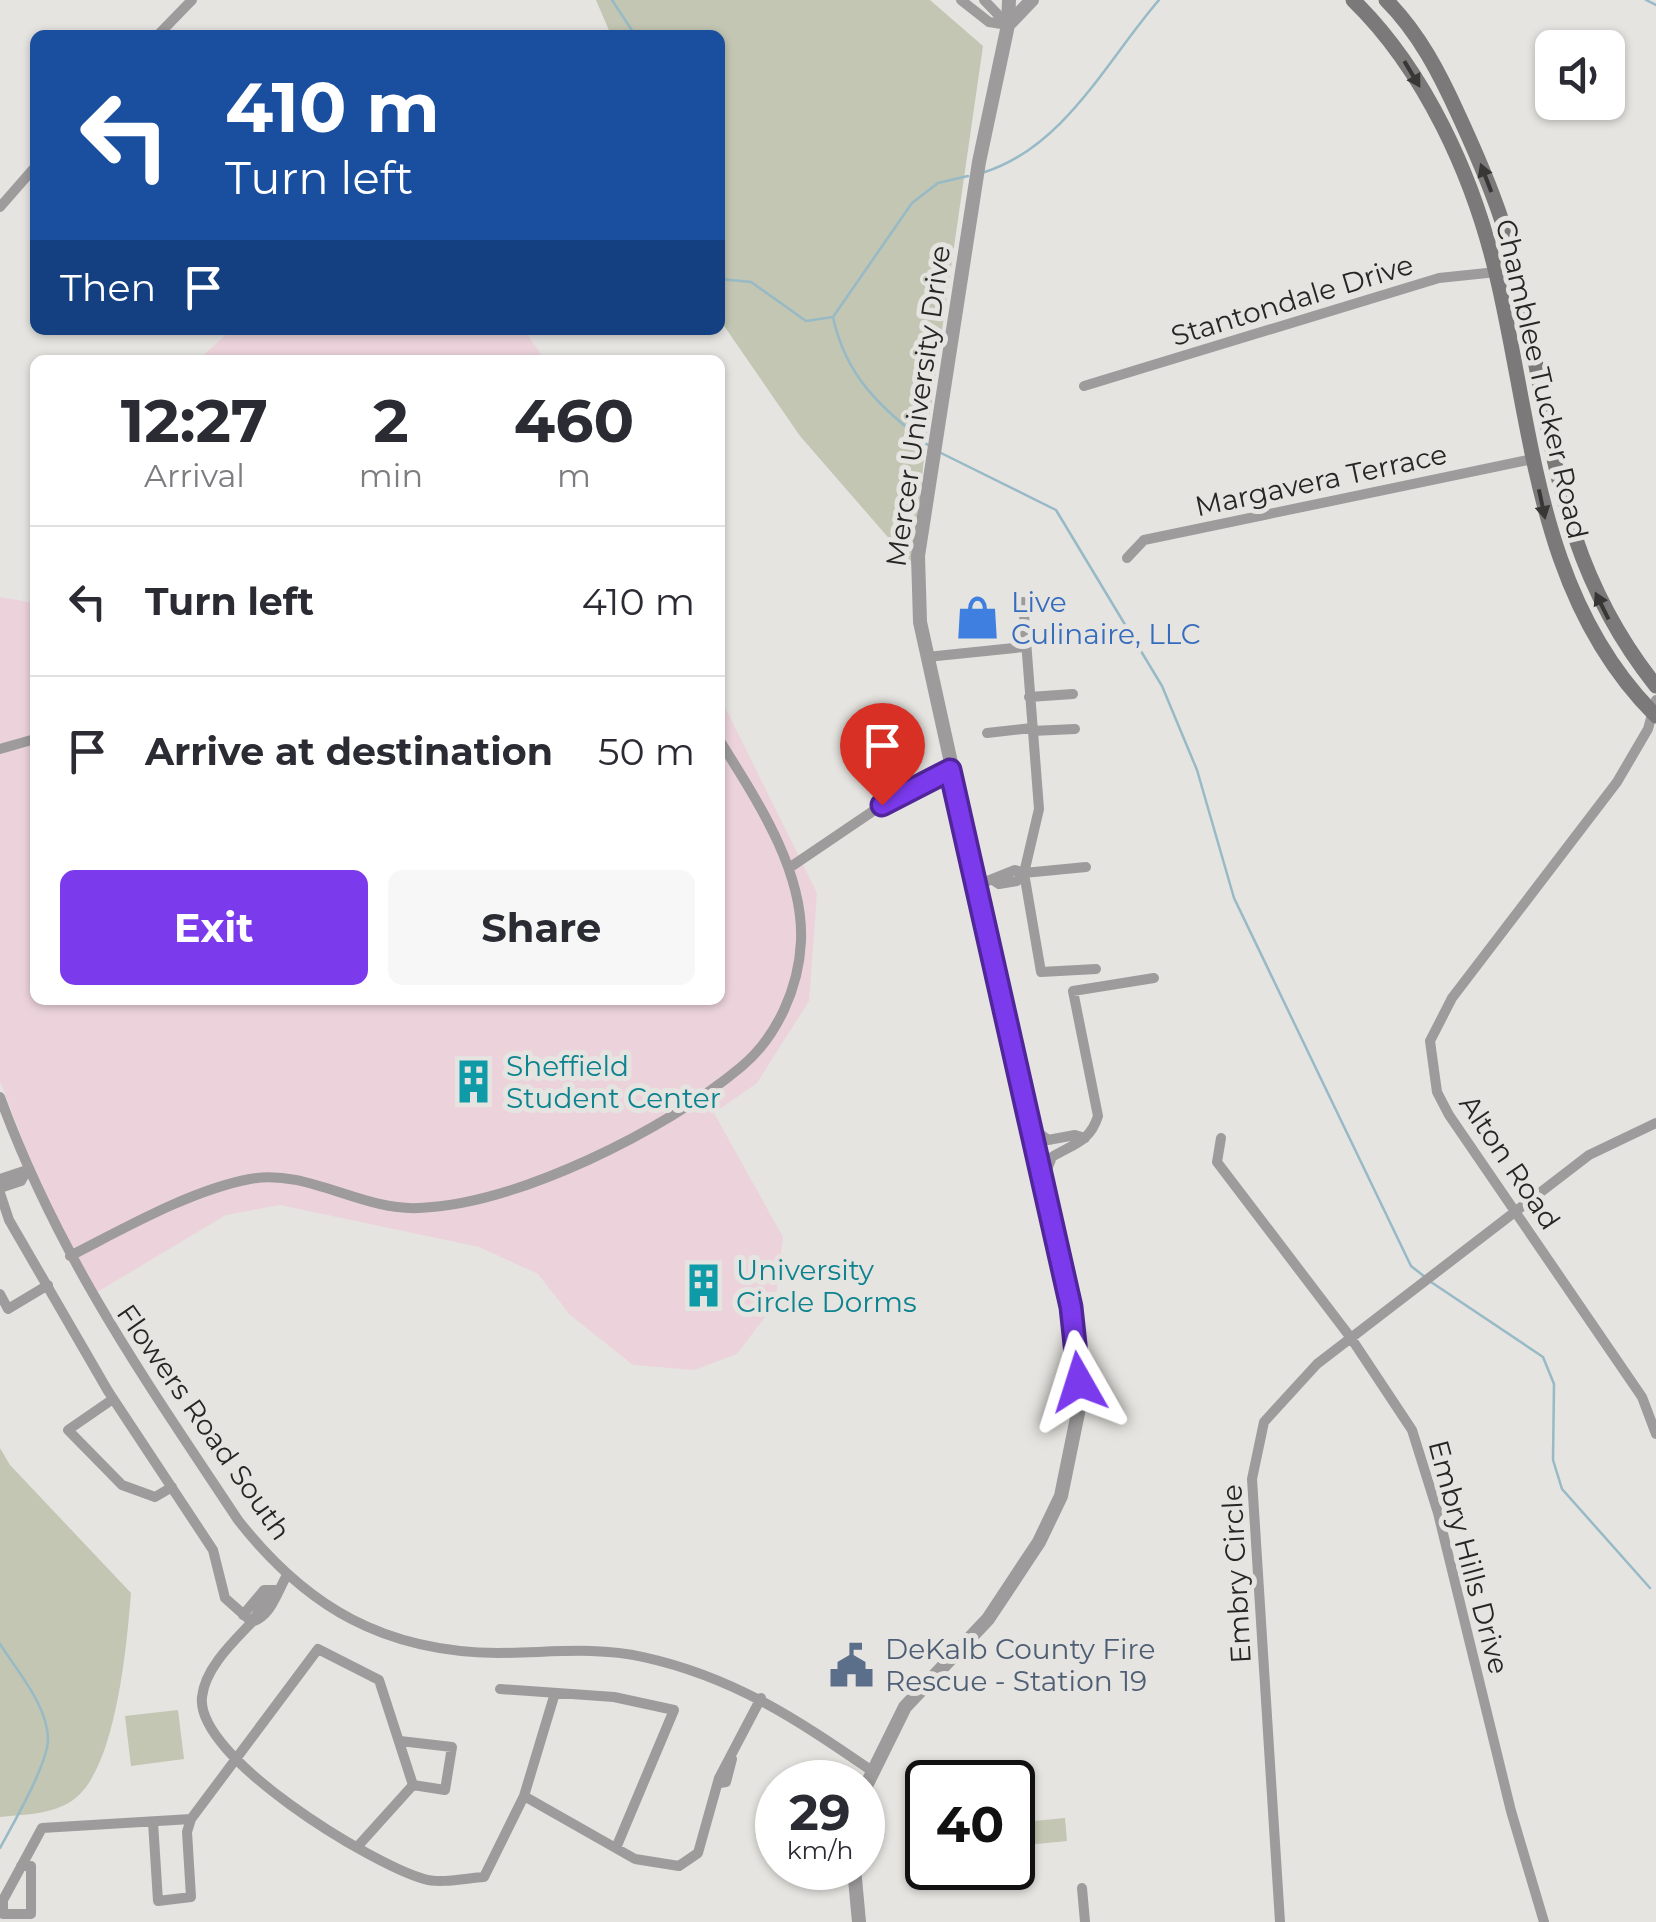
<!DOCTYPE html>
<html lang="en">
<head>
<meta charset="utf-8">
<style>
  body { margin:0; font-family:Montserrat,sans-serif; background:#f7f7f7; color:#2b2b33; height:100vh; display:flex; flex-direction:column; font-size:38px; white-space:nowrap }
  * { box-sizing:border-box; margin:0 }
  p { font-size:32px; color:#7c7c81 }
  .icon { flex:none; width:55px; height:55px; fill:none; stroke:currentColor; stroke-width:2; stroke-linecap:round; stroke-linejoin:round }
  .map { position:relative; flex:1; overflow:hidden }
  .side { position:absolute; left:30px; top:355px; width:695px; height:650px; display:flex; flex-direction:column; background:#fff; border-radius:15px; box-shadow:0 2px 8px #0004 }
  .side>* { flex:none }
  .hud { position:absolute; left:30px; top:30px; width:695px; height:305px; border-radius:15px; box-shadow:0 2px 8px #0004; background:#1a4fa0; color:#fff; overflow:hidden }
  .fabs { position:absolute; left:1535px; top:30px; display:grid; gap:20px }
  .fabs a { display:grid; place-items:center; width:90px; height:90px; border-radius:15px; background:#fff; box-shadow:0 2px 8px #0004; font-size:50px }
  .speed { position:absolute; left:755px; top:1760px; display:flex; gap:20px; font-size:50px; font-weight:700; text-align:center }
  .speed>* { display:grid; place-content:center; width:130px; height:130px; border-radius:50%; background:#fff; box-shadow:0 2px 8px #0004; line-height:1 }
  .speed small { font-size:25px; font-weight:400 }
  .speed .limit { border:5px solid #111; border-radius:15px; background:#fff; color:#111 }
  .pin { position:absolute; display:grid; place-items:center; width:85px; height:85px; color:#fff; margin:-102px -42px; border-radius:50% 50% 50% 0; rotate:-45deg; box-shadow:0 0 10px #0007 }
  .pin .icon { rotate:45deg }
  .me { position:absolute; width:110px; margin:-55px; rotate:354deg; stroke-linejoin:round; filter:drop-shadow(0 0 8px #0008) }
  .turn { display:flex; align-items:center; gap:35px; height:210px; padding:0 30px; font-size:45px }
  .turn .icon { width:130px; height:130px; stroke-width:2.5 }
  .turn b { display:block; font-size:70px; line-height:85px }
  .then { display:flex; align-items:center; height:95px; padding:0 30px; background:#0003; gap:20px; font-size:38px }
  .eta { display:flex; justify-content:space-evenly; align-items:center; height:170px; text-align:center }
  .eta b { font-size:60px; font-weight:700; line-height:70px }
  .primary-button { display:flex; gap:20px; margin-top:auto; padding:20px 30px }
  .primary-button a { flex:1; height:115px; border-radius:15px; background:#7c3aed; color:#fff; font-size:40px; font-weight:700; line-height:115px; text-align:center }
  .primary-button a+a { background:#f7f7f7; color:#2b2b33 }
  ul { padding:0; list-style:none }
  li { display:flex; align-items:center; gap:30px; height:150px; padding:0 30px; border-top:2px solid #e1e1e2 }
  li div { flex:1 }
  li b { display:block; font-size:38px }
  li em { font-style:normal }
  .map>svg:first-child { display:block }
  .education { fill:#ecd3db }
  .green { fill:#c2c6b2 }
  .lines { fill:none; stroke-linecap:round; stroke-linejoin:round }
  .stream { stroke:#97bac6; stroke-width:2.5 }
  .minor { stroke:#9d9b9c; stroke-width:10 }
  .tertiary { stroke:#9d9b9c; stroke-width:14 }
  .secondary { stroke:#7b7979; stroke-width:15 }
  .oneway { fill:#383736 }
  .route-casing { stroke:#51269a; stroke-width:25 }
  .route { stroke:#7c3aed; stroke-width:18 }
  .labels { text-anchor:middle; stroke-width:10; stroke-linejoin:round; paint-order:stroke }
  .street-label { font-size:28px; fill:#272625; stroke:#e5e4e0 }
  .shop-label { font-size:28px; fill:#366cbe; stroke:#e5e4e0; text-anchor:start }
  .culture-label { font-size:28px; fill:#0d838f; stroke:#e5e4e0; text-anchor:start }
  .service-label { font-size:28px; fill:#4e5e75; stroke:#e5e4e0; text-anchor:start }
</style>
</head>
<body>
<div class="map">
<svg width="1656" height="1922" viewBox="0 0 1656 1922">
  <rect width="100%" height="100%" fill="#e5e4e0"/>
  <path class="education" d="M231 330H524L545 360H198Z
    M0 597 35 603V1000H720V697L817 893 809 1001 757 1083 714 1113 783 1237 775 1304 737 1354 694 1370 633 1365 570 1315 538 1274 479 1247 280 1205 226 1215 94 1294 56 1228 0 1081Z"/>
  <path class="green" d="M596 0H930L983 46 925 448 913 566 800 436 720 320V35H611Z
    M0 1448 10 1465 131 1593C127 1643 117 1757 80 1794 59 1815 27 1814 0 1817Z
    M178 1710 184 1759 131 1766 125 1716Z
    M1065 1818 1067 1841 1016 1846 1014 1823Z"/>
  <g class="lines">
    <path class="stream" d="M612 0 635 35
      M1646 0 1656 5
      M985 172C1065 146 1107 60 1159 0
      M720 279 751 282 806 321 833 317 912 203 938 183 968 176
      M833 317C846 378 881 407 928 445
      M939 452 1056 510 1162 686 1197 770 1234 898 1411 1266 1425 1277
      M1431 1282 1543 1357 1554 1384 1553 1460 1562 1489 1650 1588
      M0 1644C17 1671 49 1707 48 1741 46 1767 13 1824 0 1848"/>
    <path class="minor" d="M961 0 989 22 1008 25
      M984 0 1008 25
      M158 35 192 0
      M0 207 35 167
      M1084 386 1439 278 1516 270
      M1127 558 1144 540 1533 459
      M1023 602 1039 809 1024 873 1041 972 1096 969
      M927 657 1024 647
      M1029 697 1073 694
      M1656 700 1648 729 1617 782 1452 998 1430 1041 1437 1092 1449 1115 1642 1397 1656 1434
      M1032 731 1075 729
      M987 733 1032 728
      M0 749 35 739
      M789 868 882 805 950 770
      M993 880 999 884 1017 881 1024 873
      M975 886 1015 870 1024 873 1086 867
      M0 1097C59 1258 144 1378 238 1520 307 1608 385 1652 498 1653 546 1653 595 1646 643 1657 734 1677 796 1719 872 1771
      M1031 1127 1048 1140 1075 1135 1085 1138
      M1221 1138 1217 1162 1351 1338 1412 1430 1438 1513 1511 1811 1544 1922
      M0 1179 27 1170
      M1043 1179 1052 1157C1073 1144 1090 1142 1098 1116L1073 991 1154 978
      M0 1188 21 1181 27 1170
      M0 1193 9 1220 108 1391 213 1550 225 1598 252 1622C233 1642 205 1668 202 1697 195 1757 371 1864 424 1879 440 1884 467 1878 484 1877L524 1796 555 1693
      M70 1256C123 1229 191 1190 250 1179 307 1168 361 1211 419 1208 518 1204 666 1130 741 1067 777 1037 799 988 801 941 804 870 756 799 720 741
      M0 1294 8 1309 48 1285
      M113 1399 68 1430 122 1485 155 1497 172 1487
      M272 1591 252 1622C272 1615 277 1592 287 1575
      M243 1615 264 1590H275
      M500 1689 614 1697 674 1710 616 1848
      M400 1741 452 1747 445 1790 413 1785
      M720 1783 726 1782 732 1759
      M524 1796 635 1859 679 1866 698 1853 719 1778 761 1698
      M153 1822 158 1901 191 1897 187 1832 191 1819 318 1649 379 1680 413 1785
      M358 1846 413 1785
      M21 1866H31V1914H3V1900L42 1828 191 1819
      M1082 1888 1085 1922
      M1280 1922 1252 1479 1264 1422 1317 1364 1589 1155 1656 1123"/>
    <path class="tertiary" d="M1008 25 1032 0
      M862 1794 905 1707 988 1619 1039 1542 1061 1496 1080 1403 1071 1307 920 622 918 556 979 162 1008 25 1009 0
      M854 1868 859 1922"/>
    <path class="secondary" d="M1353 0C1425 70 1473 176 1496 273 1533 427 1536 597 1656 716
      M1386 0C1419 33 1440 74 1459 116 1482 166 1504 218 1517 273 1554 429 1551 554 1656 686"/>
  </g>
  <defs><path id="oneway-solid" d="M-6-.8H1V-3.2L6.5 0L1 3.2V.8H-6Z" transform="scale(2.5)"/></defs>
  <g class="oneway">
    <use href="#oneway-solid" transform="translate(1412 74) rotate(59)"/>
    <use href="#oneway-solid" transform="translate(1486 178) rotate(-111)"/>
    <use href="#oneway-solid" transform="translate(1542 504) rotate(78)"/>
    <use href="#oneway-solid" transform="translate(1602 606) rotate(-116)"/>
  </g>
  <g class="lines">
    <defs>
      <path id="route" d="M882 805 950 770 1071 1307 1079 1382"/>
    </defs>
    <use href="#route" class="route-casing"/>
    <use href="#route" class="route"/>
  </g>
  <defs>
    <symbol id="shop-bare" viewBox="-9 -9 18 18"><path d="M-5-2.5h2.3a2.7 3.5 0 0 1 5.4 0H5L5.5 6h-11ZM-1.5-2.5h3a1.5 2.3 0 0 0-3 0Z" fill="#3f7fe0" stroke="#e5e4e0" stroke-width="2.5" paint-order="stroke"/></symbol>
    <symbol id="building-bare" viewBox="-9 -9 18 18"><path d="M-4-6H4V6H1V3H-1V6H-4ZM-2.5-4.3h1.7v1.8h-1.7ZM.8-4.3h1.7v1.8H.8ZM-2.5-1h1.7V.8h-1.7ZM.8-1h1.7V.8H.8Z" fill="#0f9aa8" stroke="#e5e4e0" stroke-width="2.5" paint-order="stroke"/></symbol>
    <symbol id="civic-bare" viewBox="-9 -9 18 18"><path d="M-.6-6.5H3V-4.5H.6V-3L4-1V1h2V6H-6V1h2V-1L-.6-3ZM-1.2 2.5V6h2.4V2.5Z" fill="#5c6f8a" stroke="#e5e4e0" stroke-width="2.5" paint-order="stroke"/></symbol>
  </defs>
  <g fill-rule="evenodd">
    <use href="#shop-bare" x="946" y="586" width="63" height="63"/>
    <use href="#building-bare" x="442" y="1050" width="63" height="63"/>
    <use href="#building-bare" x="672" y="1254" width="63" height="63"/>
    <use href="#civic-bare" x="820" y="1634" width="63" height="63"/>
  </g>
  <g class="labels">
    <g class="street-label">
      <text transform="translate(1292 300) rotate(-17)" y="10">Stantondale Drive</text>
      <text transform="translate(1542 379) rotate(77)" y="10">Chamblee Tucker Road</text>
      <text transform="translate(918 406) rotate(-82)" y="10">Mercer University Drive</text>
      <text transform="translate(1321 480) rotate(-12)" y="10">Margavera Terrace</text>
      <text transform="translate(1510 1162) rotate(56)" y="10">Alton Road</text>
      <text transform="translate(204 1422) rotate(55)" y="10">Flowers Road South</text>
      <text transform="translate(1469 1557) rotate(75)" y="10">Embry Hills Drive</text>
      <text transform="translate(1236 1574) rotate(-93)" y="10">Embry Circle</text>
    </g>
    <g class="shop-label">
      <text x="1011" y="612">Live<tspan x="1011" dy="32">Culinaire, LLC</tspan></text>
    </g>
    <g class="culture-label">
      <text x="506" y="1076">Sheffield<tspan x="506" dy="32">Student Center</tspan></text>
      <text x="736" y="1280">University<tspan x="736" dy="32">Circle Dorms</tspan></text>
    </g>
    <g class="service-label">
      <text x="885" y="1659">DeKalb County Fire<tspan x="885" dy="32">Rescue - Station 19</tspan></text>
    </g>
  </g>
</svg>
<div class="fabs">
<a><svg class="icon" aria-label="sound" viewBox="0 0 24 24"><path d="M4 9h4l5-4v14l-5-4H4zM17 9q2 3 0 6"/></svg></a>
</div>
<div class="speed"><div>29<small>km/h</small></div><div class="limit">40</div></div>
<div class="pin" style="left:882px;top:805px;background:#d93025"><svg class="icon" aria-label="arrive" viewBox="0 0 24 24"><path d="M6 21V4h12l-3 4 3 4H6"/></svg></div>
<svg class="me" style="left:1079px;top:1382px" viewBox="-20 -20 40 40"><path d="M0-17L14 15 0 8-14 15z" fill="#7c3aed" stroke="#fff" stroke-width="4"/></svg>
<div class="hud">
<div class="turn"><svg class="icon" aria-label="left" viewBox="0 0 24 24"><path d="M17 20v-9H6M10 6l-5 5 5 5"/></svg><div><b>410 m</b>Turn left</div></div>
<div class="then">Then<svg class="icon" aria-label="arrive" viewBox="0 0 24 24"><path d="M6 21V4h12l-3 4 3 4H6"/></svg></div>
</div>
<section class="side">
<div class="eta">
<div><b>12:27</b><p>Arrival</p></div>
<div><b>2</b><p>min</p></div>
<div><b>460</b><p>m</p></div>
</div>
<ul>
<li><svg class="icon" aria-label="left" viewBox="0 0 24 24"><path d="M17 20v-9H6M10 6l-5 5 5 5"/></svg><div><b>Turn left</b></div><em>410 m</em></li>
<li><svg class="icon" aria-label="arrive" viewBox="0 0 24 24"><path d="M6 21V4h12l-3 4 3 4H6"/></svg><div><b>Arrive at destination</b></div><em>50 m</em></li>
</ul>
<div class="primary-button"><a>Exit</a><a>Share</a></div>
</section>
</div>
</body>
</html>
